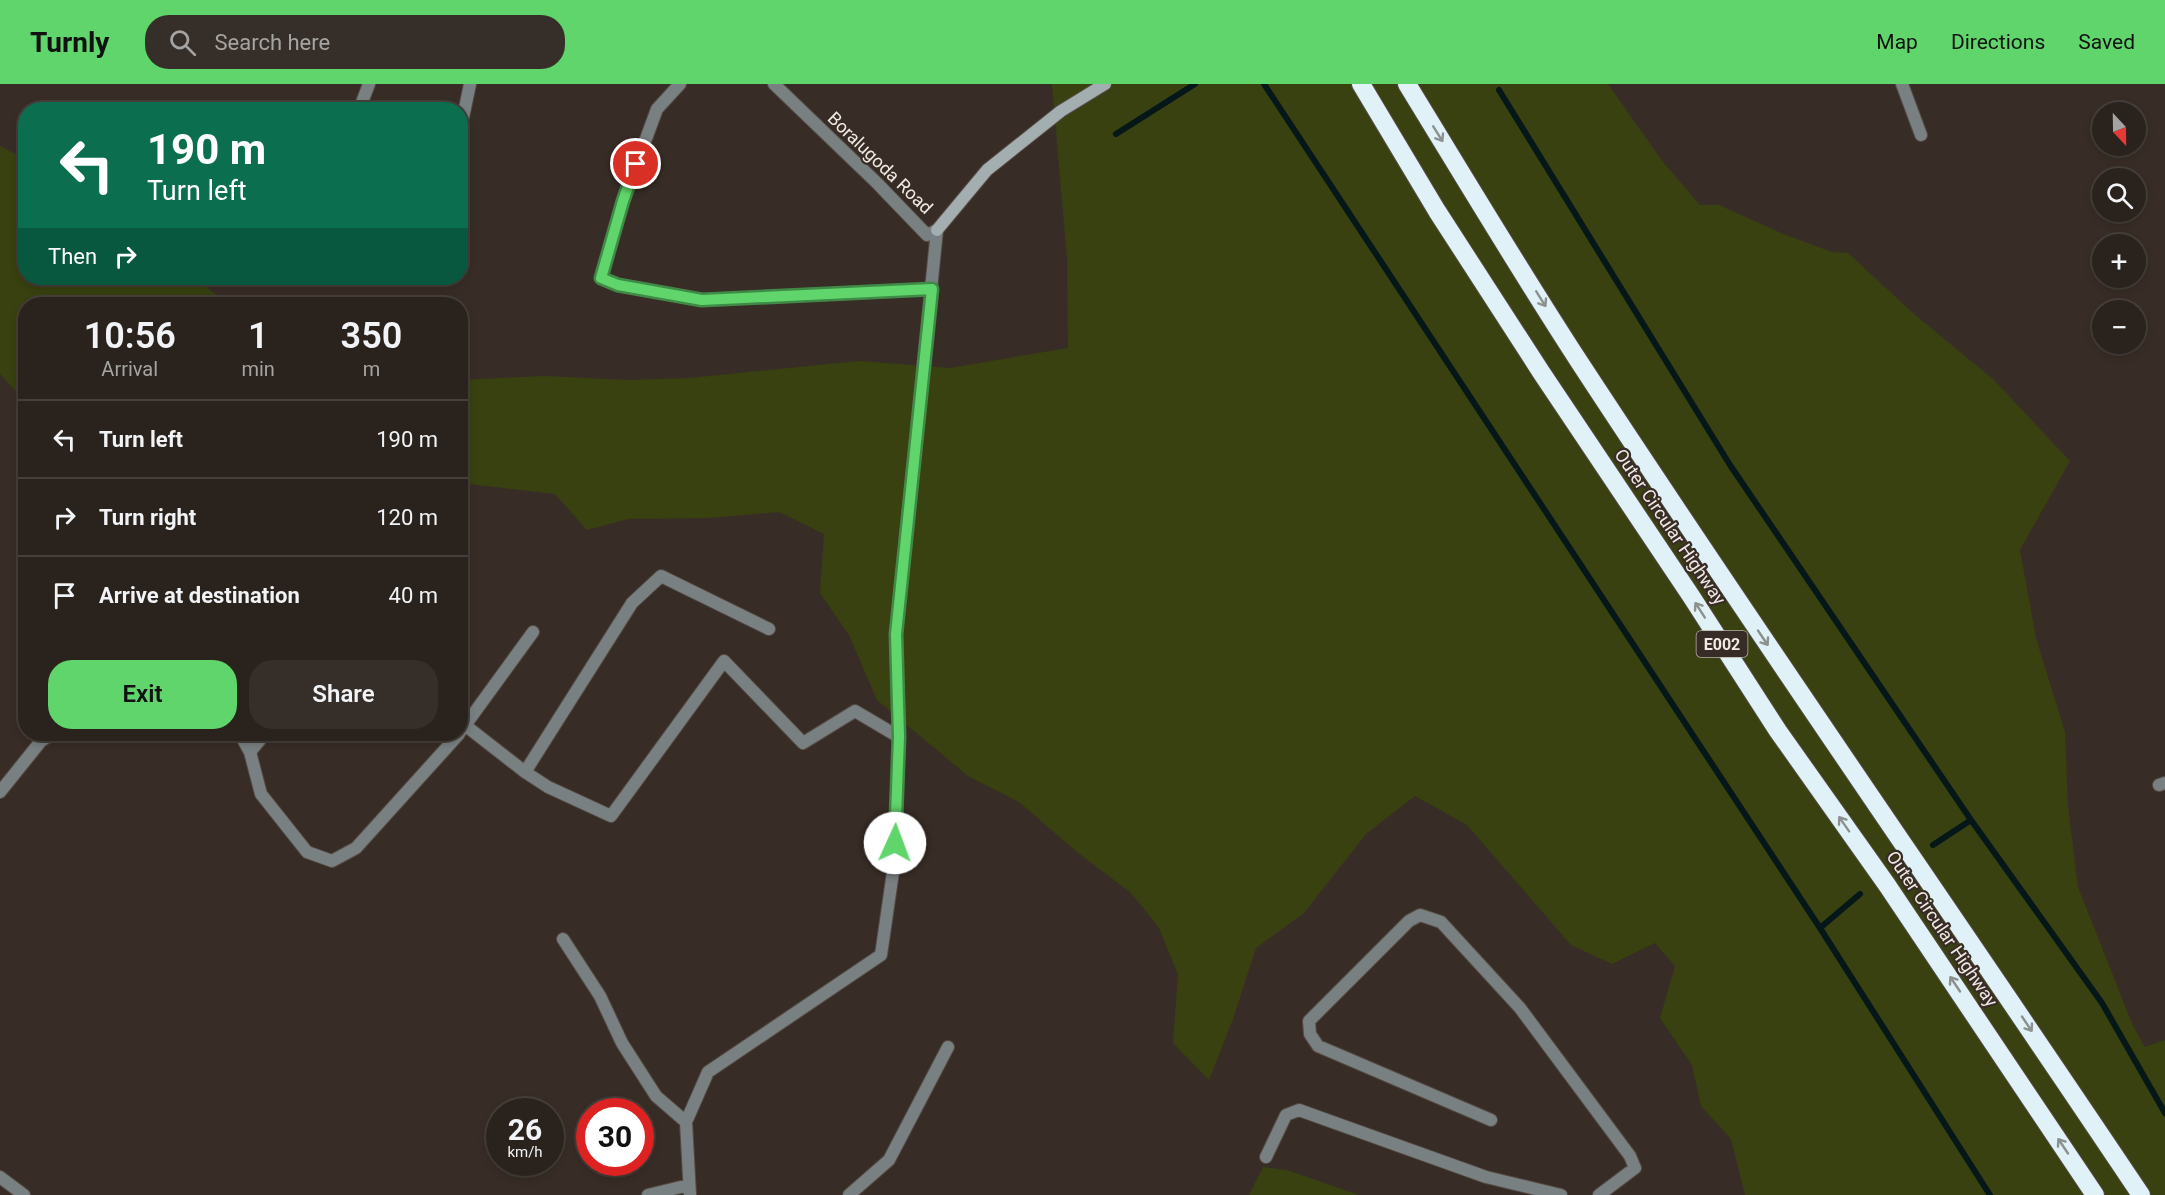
<!DOCTYPE html>
<html lang="en">
<head>
<meta charset="utf-8">
<style>
  body { margin:0; font-family:Roboto,sans-serif; background:#362f29; color:#f1f3f6; height:100vh; display:flex; flex-direction:column; font-size:22px; white-space:nowrap }
  * { box-sizing:border-box; margin:0 }
  p { font-size:20px; color:#a5a4a3 }
  .icon { flex:none; width:33px; height:33px; fill:none; stroke:currentColor; stroke-width:2; stroke-linecap:round; stroke-linejoin:round }
  .map { position:relative; flex:1; overflow:hidden }
  .panel { position:absolute; left:18px; top:213px; width:450px; height:444px; display:flex; flex-direction:column; background:#2a221c; border-radius:24px; box-shadow:0 3px 9px #0003,0 0 0 2px #463f3b }
  .panel>* { flex:none }
  .hud { position:absolute; left:18px; top:18px; width:450px; height:183px; border-radius:24px; box-shadow:0 3px 9px #0003,0 0 0 2px #463f3b; background:#0b6e4f; color:#fff; overflow:hidden }
  .needle { width:39px; rotate:158deg }
  .tools { position:absolute; left:2092px; top:18px; display:grid; gap:12px }
  .tools a { display:grid; place-items:center; width:54px; height:54px; border-radius:50%; background:#2a221c; box-shadow:0 3px 9px #0003,0 0 0 2px #463f3b; font-size:30px }
  .speed { position:absolute; left:486px; top:1014px; display:flex; gap:12px; font-size:30px; font-weight:700; text-align:center }
  .speed>* { display:grid; place-content:center; width:78px; height:78px; border-radius:50%; background:#2a221c; box-shadow:0 3px 9px #0003,0 0 0 2px #463f3b; line-height:1 }
  .speed small { font-size:15px; font-weight:400 }
  .speed .limit { border:9px solid #d22; background:#fff; color:#111 }
  .pin { position:absolute; display:grid; place-items:center; width:51px; height:51px; color:#fff; margin:-26px; border:3px solid #fff; border-radius:50%; box-shadow:0 2px 6px #0007 }
  .me { position:absolute; width:66px; margin:-33px; rotate:2deg; stroke-linejoin:round; filter:drop-shadow(0 0 4px #0008) }
  .turn { display:flex; align-items:center; gap:21px; height:126px; padding:0 30px; font-size:27px }
  .turn .icon { width:78px; height:78px; stroke-width:2.5 }
  .turn b { display:block; font-size:42px; line-height:51px }
  .then { display:flex; align-items:center; height:57px; padding:0 30px; background:#0003; gap:12px; font-size:22px }
  .eta { display:flex; justify-content:space-evenly; align-items:center; height:102px; text-align:center }
  .eta b { font-size:36px; font-weight:600; line-height:42px }
  .cta { display:flex; gap:12px; margin-top:auto; padding:12px 30px }
  .cta a { flex:1; height:69px; border-radius:24px; background:#60d56b; color:#111; font-size:24px; font-weight:600; line-height:69px; text-align:center }
  .cta a+a { background:#362f29; color:#f1f3f6 }
  ul { padding:0; list-style:none }
  li { display:flex; align-items:center; gap:18px; height:78px; padding:0 30px; border-top:2px solid #463f3b }
  li div { flex:1 }
  li b { display:block; font-size:22px }
  li em { font-style:normal }
  header { display:flex; align-items:center; gap:36px; box-sizing:border-box; height:84px; padding:0 30px; background:#60d56b; color:#111 }
  header strong { font-size:28px }
  nav { display:flex; gap:33px; margin-inline-start:auto; font-size:21px }
  .search { width:420px; height:54px; background:#362f29; display:flex; align-items:center; gap:15px; box-sizing:border-box; padding:0 21px; border-radius:24px; color:#a5a4a3; font-size:22px }
  .map>svg:first-child { display:block }
  .green { fill:#38410f }
  .lines { fill:none; stroke-linecap:round; stroke-linejoin:round }
  .stream { stroke:#051718; stroke-width:6 }
  .street-casing { stroke:#554b44; stroke-width:14 }
  .secondary-casing { stroke:#554b44; stroke-width:14 }
  .highway-casing { stroke:#554b44; stroke-width:20 }
  .street { stroke:#798082; stroke-width:12 }
  .secondary { stroke:#a3aeb1; stroke-width:12 }
  .highway { stroke:#e0f2f7; stroke-width:18 }
  .oneway { stroke:#8c908e }
  .route-casing { stroke:#3e8a46; stroke-width:15 }
  .route { stroke:#60d56b; stroke-width:10 }
  .labels { text-anchor:middle; stroke-width:4.5; stroke-linejoin:round; paint-order:stroke }
  .shield { fill:#382d26; stroke:#b9b1ab; stroke-width:1.5 }
  .shield-label { font-size:16px; font-weight:bold; fill:#f0e9e4 }
  .street-label { font-size:18px; fill:#f0e9e4; stroke:#382d26 }
</style>
</head>
<body>
<header>
<strong>Turnly</strong>
<div class="search"><svg class="icon" aria-label="search" viewBox="0 0 24 24"><circle cx="10" cy="10" r="6"/><path d="M15 15l6 6"/></svg>Search here</div>
<nav><a>Map</a><a>Directions</a><a>Saved</a></nav>
</header>
<div class="map">
<svg width="2165" height="1111" viewBox="0 0 2165 1111">
  <rect width="100%" height="100%" fill="#382d26"/>
  <path class="green" d="M1052 0H1608L1663 78 1700 121H1719L1781 149 1832 168 1848 169 1913 229 1994 296 2070 377 2020 466 2036 554 2065 648 2068 722 2078 803 2133 942 2145 963 2165 956V1111H1745L1731 1055 1701 1022 1692 981 1660 934 1675 882 1655 859 1612 880 1571 861 1467 741 1415 712 1366 750 1304 829 1256 864 1233 935 1209 996 1173 959 1178 890 1158 842 1130 808 1077 768 1019 718 968 692 877 616 849 551 820 509 824 450 779 428 709 434 628 435 587 446 555 410 461 399 460 296 544 292 628 296 690 294 859 277 950 284 1068 264 1067 175Z
    M0 62 25 75 26 194H196L227 220H26L25 317 0 290Z
    M1263 1083 1287 1086 1359 1111H1249Z"/>
  <g class="lines">
    <path class="stream" d="M1264 0 1820 844 1990 1111
      M1499 6 1730 381 1971 736 2102 919 2165 1029
      M1116 50 1195 0
      M1933 761 1971 736
      M1820 844 1860 810"/>
    <defs>
      <path id="street" d="M680 0 657 25 623 117 601 194 618 201 702 216 932 205
        M774 0 877 99 927 151 937 146
        M1902 0 1921 51
        M359 26 369 0
        M460 48 470 0
        M466 642 525 688 548 703 611 732 724 577 803 659 855 627 899 653
        M461 647 533 548
        M240 650 250 668 261 710 307 768 332 777 356 764 459 650
        M250 668 265 650
        M525 688 632 519 661 492 769 545
        M2159 701 2165 699
        M0 708 41 657 52 650
        M563 855 600 912 622 959 656 1012 686 1038
        M1491 1036 1318 962 1310 950 1309 937 1409 837 1420 831 1441 838 1520 924 1630 1072 1635 1084 1599 1111
        M1266 1073 1286 1031 1299 1026 1486 1093 1561 1111
        M0 1093 24 1111
        M648 1111 689 1101
        M690 1111 686 1038 708 988 881 871 894 781 899 653 896 550 937 146
        M849 1111 889 1076 948 963"/>
      <path id="secondary" d="M937 146 987 86 1061 27 1105 0"/>
      <path id="highway" d="M1361 0 1437 127 1541 288 1691 512 1778 647 1887 801 2095 1111
        M1407 0C1464 93 1520 187 1580 279 1763 559 1955 833 2141 1111"/>
    </defs>
    <use href="#street" class="street-casing"/>
    <use href="#secondary" class="secondary-casing"/>
    <use href="#highway" class="highway-casing"/>
    <use href="#street" class="street"/>
    <use href="#secondary" class="secondary"/>
    <use href="#highway" class="highway"/>
  </g>
  <defs><path id="oneway-shaft" d="M-6 0H5M1.5-3L5.5 0L1.5 3" fill="none" stroke-width="1.6" stroke-linecap="round" stroke-linejoin="round" transform="scale(1.5)"/></defs>
  <g class="oneway">
    <use href="#oneway-shaft" transform="translate(1438 50) rotate(58)"/>
    <use href="#oneway-shaft" transform="translate(1541 215) rotate(58)"/>
    <use href="#oneway-shaft" transform="translate(1700 526) rotate(-123)"/>
    <use href="#oneway-shaft" transform="translate(1763 554) rotate(56)"/>
    <use href="#oneway-shaft" transform="translate(1844 740) rotate(-125)"/>
    <use href="#oneway-shaft" transform="translate(1955 900) rotate(-124)"/>
    <use href="#oneway-shaft" transform="translate(2027 940) rotate(56)"/>
    <use href="#oneway-shaft" transform="translate(2063 1062) rotate(-124)"/>
  </g>
  <g class="lines">
    <defs>
      <path id="route" d="M636 80 623 117 601 194 618 201 702 216 932 205 896 550 899 653 895 759"/>
    </defs>
    <use href="#route" class="route-casing"/>
    <use href="#route" class="route"/>
  </g>
  <g class="labels">
    <rect class="shield" x="1696.5" y="547" width="51" height="26" rx="4.5"/>
    <g class="shield-label">
      <text x="1722" y="566">E002</text>
    </g>
    <g class="street-label">
      <text transform="translate(880 79) rotate(44)" y="6">Boralugoda Road</text>
      <text transform="translate(1670 443) rotate(56)" y="6">Outer Circular Highway</text>
      <text transform="translate(1942 845) rotate(56)" y="6">Outer Circular Highway</text>
    </g>
  </g>
</svg>
<div class="tools">
<a><svg class="needle" viewBox="-14 -14 28 28"><path d="M0-13l5 13h-10z" fill="#e53935"/><path d="M0 13l5-13h-10z" fill="#a5a4a3"/></svg></a>
<a><svg class="icon" aria-label="search" viewBox="0 0 24 24"><circle cx="10" cy="10" r="6"/><path d="M15 15l6 6"/></svg></a>
<a>+</a>
<a>−</a>
</div>
<div class="speed"><div>26<small>km/h</small></div><div class="limit">30</div></div>
<div class="pin" style="left:636px;top:80px;background:#d93025"><svg class="icon" aria-label="arrive" viewBox="0 0 24 24"><path d="M6 21V4h12l-3 4 3 4H6"/></svg></div>
<svg class="me" style="left:895px;top:759px" viewBox="-20 -20 40 40"><circle r="19" fill="#fff"/><path d="M0-13L10 11 0 6-10 11z" fill="#60d56b"/></svg>
<div class="hud">
<div class="turn"><svg class="icon" aria-label="left" viewBox="0 0 24 24"><path d="M17 20v-9H6M10 6l-5 5 5 5"/></svg><div><b>190 m</b>Turn left</div></div>
<div class="then">Then<svg class="icon" aria-label="right" viewBox="0 0 24 24"><path d="M7 20v-9h11M14 6l5 5-5 5"/></svg></div>
</div>
<section class="panel">
<div class="eta">
<div><b>10:56</b><p>Arrival</p></div>
<div><b>1</b><p>min</p></div>
<div><b>350</b><p>m</p></div>
</div>
<ul>
<li><svg class="icon" aria-label="left" viewBox="0 0 24 24"><path d="M17 20v-9H6M10 6l-5 5 5 5"/></svg><div><b>Turn left</b></div><em>190 m</em></li>
<li><svg class="icon" aria-label="right" viewBox="0 0 24 24"><path d="M7 20v-9h11M14 6l5 5-5 5"/></svg><div><b>Turn right</b></div><em>120 m</em></li>
<li><svg class="icon" aria-label="arrive" viewBox="0 0 24 24"><path d="M6 21V4h12l-3 4 3 4H6"/></svg><div><b>Arrive at destination</b></div><em>40 m</em></li>
</ul>
<div class="cta"><a>Exit</a><a>Share</a></div>
</section>
</div>
</body>
</html>
